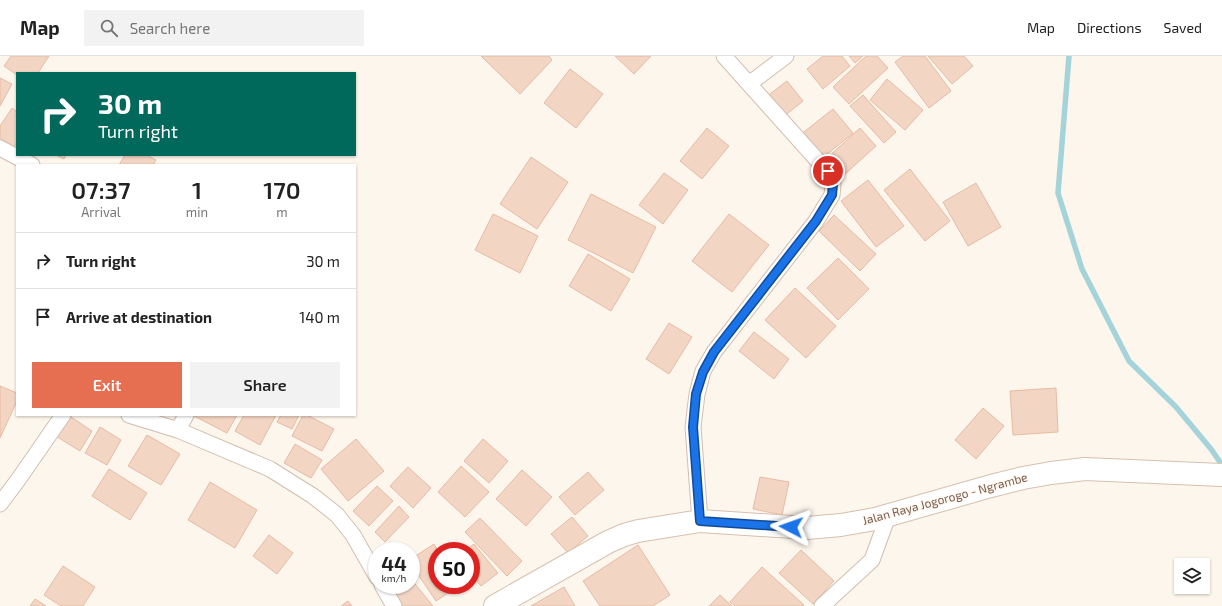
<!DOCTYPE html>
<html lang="en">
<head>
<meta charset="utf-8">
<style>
  body { margin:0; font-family:"Exo 2",sans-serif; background:#f2f2f2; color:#222; height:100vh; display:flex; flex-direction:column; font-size:15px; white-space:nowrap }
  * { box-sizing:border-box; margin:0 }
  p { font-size:13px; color:#767676 }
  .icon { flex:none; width:22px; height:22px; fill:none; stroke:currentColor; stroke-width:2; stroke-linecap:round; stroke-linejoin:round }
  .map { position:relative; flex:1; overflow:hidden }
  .drawer { position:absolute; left:16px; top:108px; width:340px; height:252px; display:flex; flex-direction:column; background:#fff; border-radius:0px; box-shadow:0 1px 3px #0004 }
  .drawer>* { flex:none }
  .banner { position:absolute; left:16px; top:16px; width:340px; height:84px; border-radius:0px; box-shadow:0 1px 3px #0004; background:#00695c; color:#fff; overflow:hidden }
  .fabs { position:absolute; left:1174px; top:502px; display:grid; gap:8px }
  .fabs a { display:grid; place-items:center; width:36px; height:36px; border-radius:0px; background:#fff; box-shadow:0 1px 3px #0004; font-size:20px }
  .speed { position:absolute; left:368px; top:486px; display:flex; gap:8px; font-size:20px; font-weight:700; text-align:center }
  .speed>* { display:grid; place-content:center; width:52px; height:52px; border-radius:50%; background:#fff; box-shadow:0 1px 3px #0004; line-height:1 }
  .speed small { font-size:10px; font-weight:400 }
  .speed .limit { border:6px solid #d22; background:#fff; color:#111 }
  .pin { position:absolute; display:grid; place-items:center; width:34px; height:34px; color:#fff; margin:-17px; border:2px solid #fff; border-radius:50%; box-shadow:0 1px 4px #0007 }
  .me { position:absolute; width:44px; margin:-22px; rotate:274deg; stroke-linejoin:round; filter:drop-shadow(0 0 3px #0008) }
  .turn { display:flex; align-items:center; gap:14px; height:84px; padding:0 16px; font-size:18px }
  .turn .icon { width:52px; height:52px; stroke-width:2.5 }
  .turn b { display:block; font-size:28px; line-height:34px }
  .eta { display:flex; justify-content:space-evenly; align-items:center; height:68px; text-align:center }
  .eta b { font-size:24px; font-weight:600; line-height:28px }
  .primary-button { display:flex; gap:8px; margin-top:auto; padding:8px 16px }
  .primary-button a { flex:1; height:46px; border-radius:0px; background:#e76f51; color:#fff; font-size:16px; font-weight:600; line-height:46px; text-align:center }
  .primary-button a+a { background:#f2f2f2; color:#222 }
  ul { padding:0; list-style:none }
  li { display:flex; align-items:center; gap:12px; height:56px; padding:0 16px; border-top:1px solid #e0e0e0 }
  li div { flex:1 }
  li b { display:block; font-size:15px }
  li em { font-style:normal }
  header { display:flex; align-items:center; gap:24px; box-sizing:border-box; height:56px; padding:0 20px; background:#fff; border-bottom:1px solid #e0e0e0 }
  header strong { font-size:19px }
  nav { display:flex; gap:22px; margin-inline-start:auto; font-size:14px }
  .search { width:280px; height:36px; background:#f2f2f2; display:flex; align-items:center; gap:10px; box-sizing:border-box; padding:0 14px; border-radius:0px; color:#767676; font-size:15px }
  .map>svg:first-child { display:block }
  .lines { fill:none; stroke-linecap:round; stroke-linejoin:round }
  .stream { stroke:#a5d3da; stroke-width:5.5 }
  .building { fill:#f3d5c3; stroke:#e6bba3 }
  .minor-casing { stroke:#d1beb0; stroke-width:17 }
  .secondary-casing { stroke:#d6c0b0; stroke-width:24 }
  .minor { stroke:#fff; stroke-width:15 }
  .secondary { stroke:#fff; stroke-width:22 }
  .route-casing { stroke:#114b97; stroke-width:10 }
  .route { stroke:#1a73e8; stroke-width:7 }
  .labels { text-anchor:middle; stroke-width:3; stroke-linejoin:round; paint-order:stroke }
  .street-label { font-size:12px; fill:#7a5c4d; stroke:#fffaf3 }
</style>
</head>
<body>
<header>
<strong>Map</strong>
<div class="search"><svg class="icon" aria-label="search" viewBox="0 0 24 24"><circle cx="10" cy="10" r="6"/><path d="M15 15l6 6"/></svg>Search here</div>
<nav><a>Map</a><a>Directions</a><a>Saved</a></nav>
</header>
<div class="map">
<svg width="1222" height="550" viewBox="0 0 1222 550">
  <rect width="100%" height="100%" fill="#fdf6ec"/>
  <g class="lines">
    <path class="stream" d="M1069 0 1058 137 1082 213 1129 305 1176 351 1211 393 1222 409"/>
  </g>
  <path class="building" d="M11 0H49L38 17H17V19L4 10Z
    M481 0H549L552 4 520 38Z
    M615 0H651L634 18Z
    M823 0H842L850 10 823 33 807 13Z
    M849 0H863L855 7Z
    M866 0H877L888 12 849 48 833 31Z
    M903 0H925L951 35 929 52 895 6Z
    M928 0H964L973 10 952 28Z
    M570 13 603 38 576 72 544 47Z
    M0 22 12 28 0 50Z
    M887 23 923 54 905 74 870 44Z
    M787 25 803 45 782 62 766 41Z
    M863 39 896 76 884 87 850 50Z
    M12 52 17 56V86L14 91 0 82V70Z
    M833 53 853 77 820 104 800 79Z
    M707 72 729 90 702 123 680 105Z
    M860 72 876 90 844 119 828 101Z
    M56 99H66L64 103Z
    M125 99H146L156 104 153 109H119Z
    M531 101 568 126 537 173 500 148Z
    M910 113 950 165 925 185 884 134Z
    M664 117 688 134 663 168 639 149Z
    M868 124 904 170 876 191 841 145Z
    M976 127 1001 171 968 190 943 146Z
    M591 138 656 171 633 217 568 184Z
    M493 158 538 180 520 217 475 194Z
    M729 158 769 189 732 236 692 205Z
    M834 159 876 198 860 215 819 175Z
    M588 198 630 223 611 255 569 230Z
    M838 202 869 233 838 264 807 232Z
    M795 232 836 270 806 302 765 264Z
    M669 267 692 281 669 318 646 303Z
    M754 276 789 303 774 323 739 295Z
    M0 330 17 337V345L0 382Z
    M1056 332 1058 376 1013 379 1010 335Z
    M983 352 1004 370 976 403 955 384Z
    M68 359 92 375 80 395 54 379Z
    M192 359H237L227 377Z
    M244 359H276L260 389 235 375Z
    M281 359H299L292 373 277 366Z
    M303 359H307L334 373 322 395 292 380Z
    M100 371 121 384 107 409 85 397Z
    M147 379 180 398 161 429 128 410Z
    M356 383 384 415 348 445 321 413Z
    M483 383 508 405 489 427 464 405Z
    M295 388 322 404 311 422 284 407Z
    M461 410 489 436 465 461 438 436Z
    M408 411 431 432 413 452 390 430Z
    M109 413 147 437 130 464 92 440Z
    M522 414 552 441 526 470 496 443Z
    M588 416 604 434 575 459 559 441Z
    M760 421 789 426 782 459 753 453Z
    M210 426 257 454 235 492 188 464Z
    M377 430 393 445 369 470 353 455Z
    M399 450 409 461 385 486 375 476Z
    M572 461 588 480 568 497 551 478Z
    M480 462 522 505 507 520 465 476Z
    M269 479 293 497 277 518 253 500Z
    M434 488 438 495H437V529H460L436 545 411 508V503Z
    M474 488 498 517 481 530 471 518V495H465Z
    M638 489 670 539 653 550H600L583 525Z
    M801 494 834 525 813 548 779 517Z
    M63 510 95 531 83 550H61L44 539Z
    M762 511 804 549 803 550H735L730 546Z
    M411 523 433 550H401L392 538 403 529H411Z
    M564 531 575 550H531Z
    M720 539 732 550H709Z
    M35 543 46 550H30Z
    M348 545 352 550H341Z"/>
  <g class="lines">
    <defs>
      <path id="minor" d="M749 28 786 0
        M0 92 32 109
        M129 359 178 374 270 413 313 440 337 459 353 479 377 521
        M178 374 186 359
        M0 448 18 424 63 359
        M700 465 693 371 697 338 703 315 714 296 816 165 832 139 833 128 827 115 724 0
        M382 529 394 550
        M822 550 872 504 888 460"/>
      <path id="secondary" d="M495 550 608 486 624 479 638 475 700 465 807 472 841 469 875 463 991 430 1023 422 1051 417 1085 413 1222 419"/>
    </defs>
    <use href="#minor" class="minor-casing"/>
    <use href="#secondary" class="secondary-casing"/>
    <use href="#minor" class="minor"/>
    <use href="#secondary" class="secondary"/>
  </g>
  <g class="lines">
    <defs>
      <path id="route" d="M791 471 700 465 693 371 696 338 703 316 714 296 816 165 832 139 833 128 828 115"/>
    </defs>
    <use href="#route" class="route-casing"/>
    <use href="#route" class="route"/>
  </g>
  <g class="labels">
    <g class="street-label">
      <text transform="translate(945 443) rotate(-15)" y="4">Jalan Raya Jogorogo - Ngrambe</text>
    </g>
  </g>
</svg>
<div class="fabs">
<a><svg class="icon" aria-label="layers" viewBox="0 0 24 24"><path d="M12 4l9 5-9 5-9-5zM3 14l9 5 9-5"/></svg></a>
</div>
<div class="speed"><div>44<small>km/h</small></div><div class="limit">50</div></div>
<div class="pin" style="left:828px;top:115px;background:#d93025"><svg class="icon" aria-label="arrive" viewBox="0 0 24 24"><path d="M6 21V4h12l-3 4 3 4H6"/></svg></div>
<svg class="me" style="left:791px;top:471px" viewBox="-20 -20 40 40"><path d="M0-17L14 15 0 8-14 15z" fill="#1a73e8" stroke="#fff" stroke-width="4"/></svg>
<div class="banner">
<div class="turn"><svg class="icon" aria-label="right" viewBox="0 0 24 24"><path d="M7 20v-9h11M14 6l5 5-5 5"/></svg><div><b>30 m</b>Turn right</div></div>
</div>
<section class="drawer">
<div class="eta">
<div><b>07:37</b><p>Arrival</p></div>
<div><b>1</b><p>min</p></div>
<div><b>170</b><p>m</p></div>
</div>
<ul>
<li><svg class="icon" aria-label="right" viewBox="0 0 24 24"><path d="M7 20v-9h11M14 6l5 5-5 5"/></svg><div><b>Turn right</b></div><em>30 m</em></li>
<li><svg class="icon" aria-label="arrive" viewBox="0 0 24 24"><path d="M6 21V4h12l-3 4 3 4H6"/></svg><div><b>Arrive at destination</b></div><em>140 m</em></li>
</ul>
<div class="primary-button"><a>Exit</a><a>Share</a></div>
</section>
</div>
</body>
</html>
